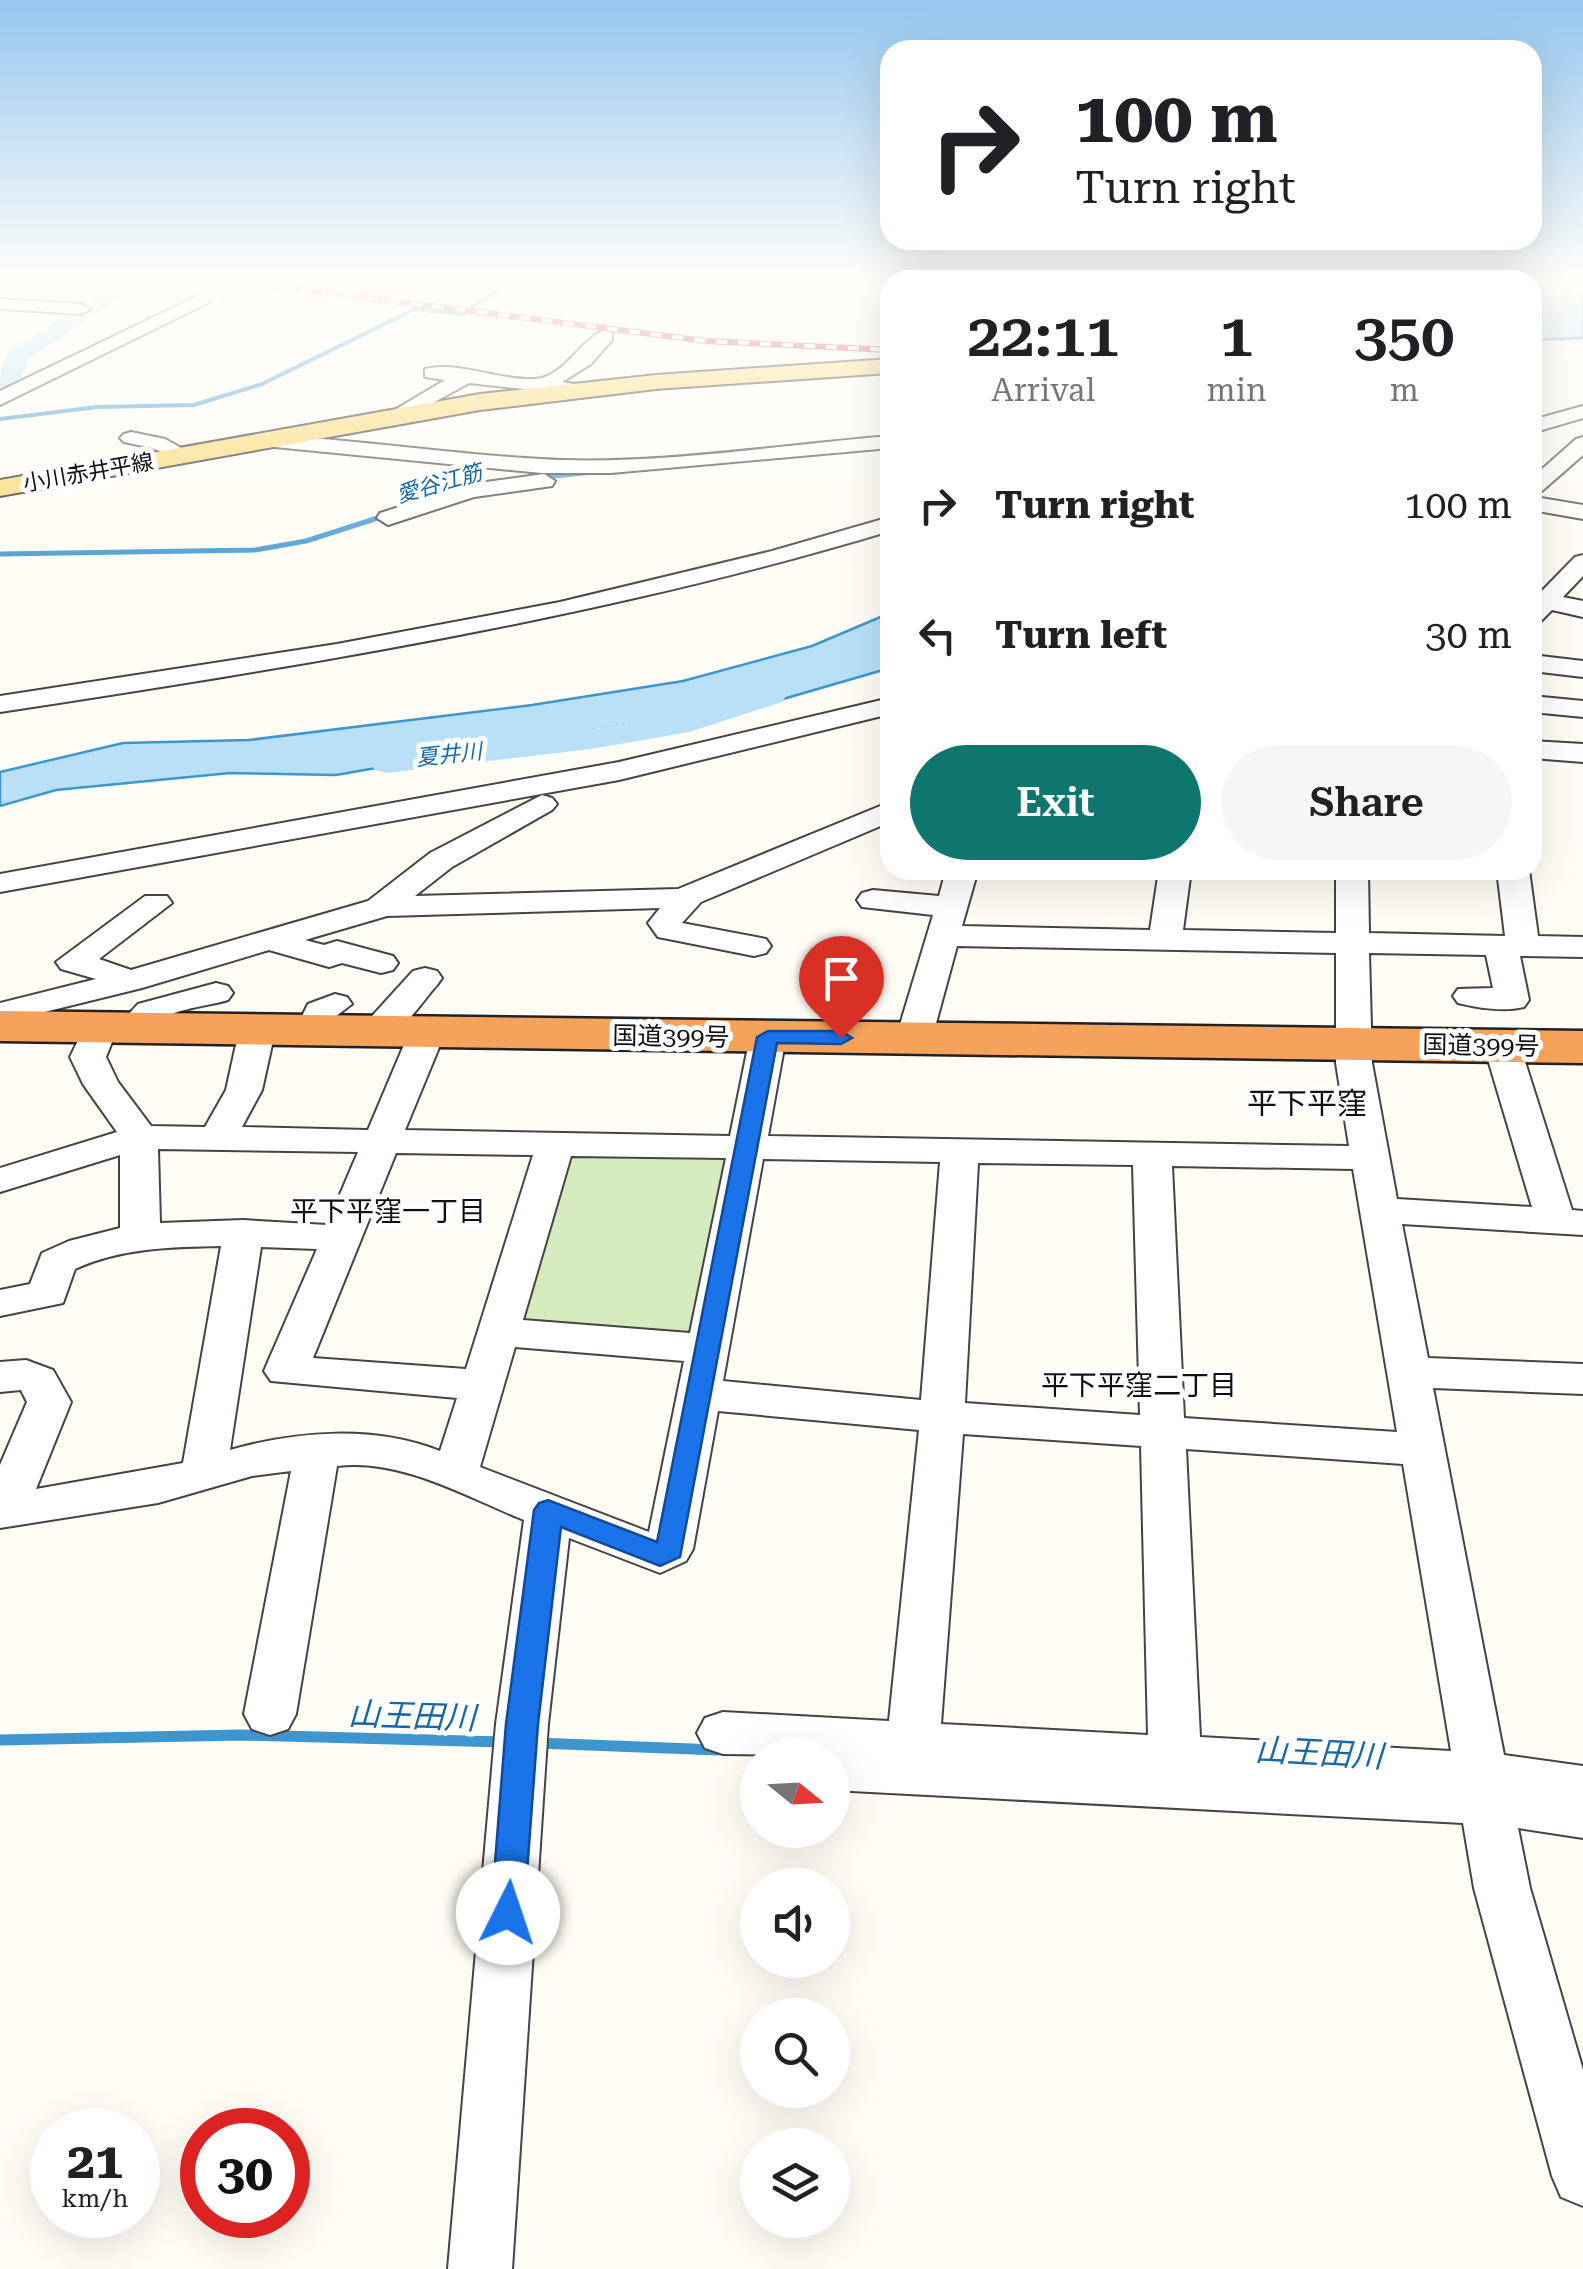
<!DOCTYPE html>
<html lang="en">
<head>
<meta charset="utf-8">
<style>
  body { margin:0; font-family:"Roboto Serif","Noto Sans JP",serif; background:#f6f6f6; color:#202124; height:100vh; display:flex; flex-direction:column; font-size:38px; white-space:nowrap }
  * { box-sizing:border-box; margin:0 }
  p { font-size:32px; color:#757577 }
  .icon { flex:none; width:55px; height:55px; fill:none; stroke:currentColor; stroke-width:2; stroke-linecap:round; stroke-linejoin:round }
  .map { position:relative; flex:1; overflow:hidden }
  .drawer { position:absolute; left:880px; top:270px; width:662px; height:610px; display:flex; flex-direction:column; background:#fff; border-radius:30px; box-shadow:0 10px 40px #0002 }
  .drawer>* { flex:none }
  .guide { position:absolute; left:880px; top:40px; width:662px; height:210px; border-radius:30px; box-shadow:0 10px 40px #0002; background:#fff; color:#202124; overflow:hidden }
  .needle { width:65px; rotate:108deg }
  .buttons { position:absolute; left:740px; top:1738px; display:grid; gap:20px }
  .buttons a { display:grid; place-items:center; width:110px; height:110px; border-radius:50%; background:#fff; box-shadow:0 10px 40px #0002; font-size:50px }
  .speed { position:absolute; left:30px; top:2108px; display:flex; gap:20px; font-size:50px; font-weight:700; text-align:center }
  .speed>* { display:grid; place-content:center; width:130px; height:130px; border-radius:50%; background:#fff; box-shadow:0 10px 40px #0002; line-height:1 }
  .speed small { font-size:25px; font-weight:400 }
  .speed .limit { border:15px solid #d22; background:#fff; color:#111 }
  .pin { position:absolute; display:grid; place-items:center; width:85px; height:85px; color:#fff; margin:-102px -42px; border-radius:50% 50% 50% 0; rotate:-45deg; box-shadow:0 0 10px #0007 }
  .pin .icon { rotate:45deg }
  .me { position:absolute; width:110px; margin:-55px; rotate:4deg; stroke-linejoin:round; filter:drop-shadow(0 0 8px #0008) }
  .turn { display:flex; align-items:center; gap:35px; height:210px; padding:0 30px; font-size:45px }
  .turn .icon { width:130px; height:130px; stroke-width:2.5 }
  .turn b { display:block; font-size:70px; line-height:85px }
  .eta { display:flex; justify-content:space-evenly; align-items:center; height:170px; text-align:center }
  .eta b { font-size:60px; font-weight:600; line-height:70px }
  .button { display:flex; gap:20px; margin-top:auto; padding:20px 30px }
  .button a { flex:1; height:115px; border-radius:60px; background:#0f766e; color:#fff; font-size:40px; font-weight:600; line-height:115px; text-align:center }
  .button a+a { background:#f6f6f6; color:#202124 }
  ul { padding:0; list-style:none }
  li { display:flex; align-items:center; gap:30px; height:130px; padding:0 30px }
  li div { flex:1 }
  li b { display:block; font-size:38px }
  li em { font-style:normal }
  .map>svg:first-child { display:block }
  .green { fill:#d5ebbd }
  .water { fill:#b9e0f7; stroke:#3f96cf; stroke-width:2.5 }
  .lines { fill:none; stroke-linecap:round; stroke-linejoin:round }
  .stream-far2 { stroke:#3f96cf; stroke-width:4 }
  .stream-far1 { stroke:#3f96cf; stroke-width:5 }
  .stream { stroke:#3f96cf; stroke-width:11 }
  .river { fill:#b9e0f7; fill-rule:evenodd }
  .minor-casing { stroke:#444; stroke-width:4 }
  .major-casing { stroke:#222; stroke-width:4 }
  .highway-casing { stroke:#222; stroke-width:5 }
  .minor { fill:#fff; fill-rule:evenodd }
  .major { fill:#f9d66b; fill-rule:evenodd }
  .highway { fill:#f5a25d; fill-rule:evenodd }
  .rail-casing { stroke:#c4262e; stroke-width:6 }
  .rail { stroke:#fff; stroke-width:4; stroke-dasharray:11; stroke-linecap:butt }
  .minor-bridge-casing { stroke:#444; stroke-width:22; stroke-linecap:butt }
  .minor-bridge { stroke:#fff; stroke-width:20 }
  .route { fill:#1a73e8; stroke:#114b97; stroke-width:2.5 }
  .labels { text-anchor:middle; stroke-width:10; stroke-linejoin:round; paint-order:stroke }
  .far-street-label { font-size:22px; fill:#111; stroke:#fff }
  .far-water-label { font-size:22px; font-style:italic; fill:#1768a6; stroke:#fff }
  .street-label { font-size:25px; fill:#111; stroke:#fff }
  .neighbourhood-label { font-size:28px; fill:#111; stroke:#fff }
  .quarter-label { font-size:30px; fill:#111; stroke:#fff }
  .near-water-label { font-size:32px; font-style:italic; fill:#1768a6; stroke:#fff }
</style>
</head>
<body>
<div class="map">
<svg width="1583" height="2269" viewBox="0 0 1583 2269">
  <rect width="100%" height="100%" fill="#fffdf5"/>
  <path class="green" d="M573 1156H727L699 1336 518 1328 565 1159Z"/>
  <path class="water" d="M1583 281V338L1533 340V287Z
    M890 613V668L745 710 628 724 336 775 230 773 56 790 0 806V772L123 743 249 740 532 705 683 681 812 646Z"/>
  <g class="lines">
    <path class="stream-far2" d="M500 288 508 281
      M0 419 97 407 194 405 262 384 415 309 462 314 496 291
      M541 478 597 472"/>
    <path class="stream-far1" d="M0 554 255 550 306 541 387 515"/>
    <path class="stream" d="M0 1740 241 1735 503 1742
      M537 1743 718 1750"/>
    <path class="river" d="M120 281H145L27 360 16 391H0V373L8 352Z
      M771 685 782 688 787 695 782 702 689 732 591 749 387 773 375 770 370 763 375 756 387 753 591 729 683 713Z"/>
    <defs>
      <path id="minor" d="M216 287 222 288V296L0 405V391Z
        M0 299 81 304 90 309 81 314 0 309Z
        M605 330 612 332V340L591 364 562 382 587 386V394L551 393 541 399 534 397 532 390 469 383 400 421 393 423 383 417 445 380 425 377V369C461 361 499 381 535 379 565 377 580 339 605 330Z
        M1583 406V418L1532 433V420Z
        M131 432 165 439 194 455 183 461 152 448 124 442 120 438 124 434Z
        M261 435C355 439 448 454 541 459 651 466 779 445 890 436V448L611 473H542L254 445 250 441Z
        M1583 437V455L1535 497 1583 505V519L1532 510V478L1576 439Z
        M544 474 555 481 552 486 474 497 388 525 377 518 380 513 471 484Z
        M890 517V531C598 619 300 666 0 712V696L337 644 560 602 772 551Z
        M1583 555V576L1563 597 1583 601V617L1552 610 1541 621 1532 623V591L1541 592 1575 557Z
        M1532 655 1583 661V677L1532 671Z
        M1532 696 1583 701V717L1532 712Z
        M890 698V714L619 780 0 892V874L619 762Z
        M1532 741 1583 744V762L1532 758Z
        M542 795 552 798 557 804 552 810 452 867 415 896 678 889 890 802V822L701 902 682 923 766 939 771 946 766 953 754 956 658 937 648 923 660 908 387 916 305 940 324 945 337 941 393 956 398 963 393 970 381 973 342 963 329 967 269 950 142 988 0 1023V1003L96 979 61 969 56 962 145 896H167L172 903 99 959 131 970 368 901 430 853Z
        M946 870H978L962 926 1150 930 1159 870H1191L1183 930 1336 933V870H1368L1369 933 1505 936 1497 870H1529L1538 936 1583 937V957L1520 956 1529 1000 1524 1007C1503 1012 1479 1008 1458 1003L1453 996 1458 989 1493 988 1486 955 1369 953 1372 1063 1397 1199 1532 1207 1484 1046 1489 1038 1502 1035 1515 1038 1520 1046 1572 1210 1583 1211V1235L1402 1224 1428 1358 1583 1364V1394L1433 1388 1504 1755 1583 1766V1838L1518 1828 1530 1888 1583 2070V2206L1561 2197 1552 2176 1474 1888 1463 1823 832 1790V1755L723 1754 705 1748 697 1733 705 1718 723 1712 889 1721 919 1430 718 1411 693 1549 686 1561 660 1573 569 1538 548 1724 512 2269H448L496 1724 524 1520C467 1497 401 1458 337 1466L296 1714 288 1729 270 1735 252 1729 244 1714 291 1471 252 1476 158 1503 0 1528V1465L27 1402 21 1390 0 1392V1362L26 1360 53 1370 71 1402 36 1489 183 1463 221 1246C171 1247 120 1248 75 1269L63 1303 0 1316V1290L30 1284 42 1253 69 1241 120 1228V1155L0 1192V1168L117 1132 83 1084 70 1057 87 1022 99 1018 111 1022 116 1028 138 1004 216 983 228 986 233 993 228 1000C209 1006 179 1008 162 1019 144 1030 145 1044 120 1037L116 1032 106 1057 118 1082 151 1126 205 1127 226 1090 239 1031 245 1024 257 1020 269 1024 275 1031 262 1090 242 1127 368 1130 409 1033 415 1026 427 1022 439 1026 445 1033 405 1130 730 1136 750 1037 756 1030 768 1026 780 1030 786 1037 768 1136 1349 1146 1336 1063V953L957 946 932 1038 926 1045 914 1049 902 1045 896 1038 933 915 862 907 857 900 862 893 873 890 939 896ZM158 1149 358 1152 327 1225 243 1220 160 1223ZM396 1153 533 1155 466 1369 313 1358ZM571 1156 726 1158 690 1333 523 1320ZM763 1159 940 1162 921 1400 723 1381ZM978 1163 1133 1165 1140 1415 965 1403ZM1172 1166 1353 1169 1397 1432 1184 1418ZM261 1247 317 1249 264 1371 271 1381 457 1398 440 1451C374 1425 297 1431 230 1450ZM515 1347 684 1361 649 1532 480 1467ZM963 1434 1141 1446 1148 1735 941 1724ZM1186 1449 1403 1464 1451 1751 1200 1737Z
        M425 968 437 971 442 978 437 985C417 1007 395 1048 363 1040L357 1033 363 1026 413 971Z
        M335 994 347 997 352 1004 335 1017 324 1039 312 1043 300 1039 294 1032 308 1004Z"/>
      <path id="major" d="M890 359V373L656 389 480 410 0 496V480L480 394 656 375Z"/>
      <path id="highway" d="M0 1011 1583 1031V1063L0 1041Z"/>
    </defs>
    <use href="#minor" class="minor-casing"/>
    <use href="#major" class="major-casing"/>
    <use href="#highway" class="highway-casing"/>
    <use href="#minor" class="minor"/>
    <use href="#major" class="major"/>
    <use href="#highway" class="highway"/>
    <defs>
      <path id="rail" d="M236 281 706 341 890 350"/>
    </defs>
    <use href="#rail" class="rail-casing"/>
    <use href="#rail" class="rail"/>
    <defs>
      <path id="minor-bridge" d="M216 292 238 281"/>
    </defs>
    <use href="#minor-bridge" class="minor-bridge-casing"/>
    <use href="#minor-bridge" class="minor-bridge"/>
  </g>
  <linearGradient id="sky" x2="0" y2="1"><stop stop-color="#95c6ee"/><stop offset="0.47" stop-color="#fffefa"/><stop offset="1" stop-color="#fffefa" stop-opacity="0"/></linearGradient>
  <rect width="1583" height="599" fill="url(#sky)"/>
  <path class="route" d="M768 1031H841L852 1038 841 1044 777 1043 680 1557 660 1566 561 1527 538 1724 524 1913 519 1923 508 1928 496 1923 491 1913 506 1724 534 1510 539 1503 548 1500 657 1542 757 1037Z"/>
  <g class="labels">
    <g class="far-street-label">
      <text transform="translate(88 472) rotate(-10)" y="8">小川赤井平線</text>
    </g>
    <g class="far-water-label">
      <text transform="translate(439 483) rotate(-16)" y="8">愛谷江筋</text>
      <text transform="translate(449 754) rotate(-6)" y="8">夏井川</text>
    </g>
    <g class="street-label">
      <text transform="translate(671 1036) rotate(1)" y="9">国道399号</text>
      <text transform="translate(1481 1045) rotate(1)" y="9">国道399号</text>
    </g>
    <g class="neighbourhood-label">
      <text x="388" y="1221">平下平窪一丁目</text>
      <text x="1139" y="1395">平下平窪二丁目</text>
    </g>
    <g class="quarter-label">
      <text x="1307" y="1114">平下平窪</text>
    </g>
    <g class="near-water-label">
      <text transform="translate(412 1716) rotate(2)" y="11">山王田川</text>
      <text transform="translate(1319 1753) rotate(3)" y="11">山王田川</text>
    </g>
  </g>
</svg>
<div class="buttons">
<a><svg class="needle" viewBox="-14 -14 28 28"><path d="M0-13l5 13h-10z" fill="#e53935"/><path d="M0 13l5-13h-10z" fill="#757577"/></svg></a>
<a><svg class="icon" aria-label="sound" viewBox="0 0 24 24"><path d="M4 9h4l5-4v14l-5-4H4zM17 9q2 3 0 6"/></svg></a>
<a><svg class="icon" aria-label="search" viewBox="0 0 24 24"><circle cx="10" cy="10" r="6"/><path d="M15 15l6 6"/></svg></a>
<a><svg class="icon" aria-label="layers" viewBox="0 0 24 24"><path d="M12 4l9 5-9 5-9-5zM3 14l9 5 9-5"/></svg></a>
</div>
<div class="speed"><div>21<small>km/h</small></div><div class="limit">30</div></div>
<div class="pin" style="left:841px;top:1038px;background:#d93025"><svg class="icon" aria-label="arrive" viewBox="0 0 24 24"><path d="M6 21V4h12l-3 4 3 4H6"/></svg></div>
<svg class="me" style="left:508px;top:1913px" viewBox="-20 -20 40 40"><circle r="19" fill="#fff"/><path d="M0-13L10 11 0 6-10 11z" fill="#1a73e8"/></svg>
<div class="guide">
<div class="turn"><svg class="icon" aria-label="right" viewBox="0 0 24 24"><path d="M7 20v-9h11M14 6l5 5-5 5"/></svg><div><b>100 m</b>Turn right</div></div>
</div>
<section class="drawer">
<div class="eta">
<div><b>22:11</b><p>Arrival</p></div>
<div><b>1</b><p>min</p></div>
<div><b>350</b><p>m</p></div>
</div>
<ul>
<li><svg class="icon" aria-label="right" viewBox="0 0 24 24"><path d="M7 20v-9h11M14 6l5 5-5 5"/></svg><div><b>Turn right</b></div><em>100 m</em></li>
<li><svg class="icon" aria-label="left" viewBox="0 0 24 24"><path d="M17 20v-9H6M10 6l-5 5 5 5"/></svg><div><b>Turn left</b></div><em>30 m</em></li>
</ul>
<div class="button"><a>Exit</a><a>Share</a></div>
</section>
</div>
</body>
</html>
